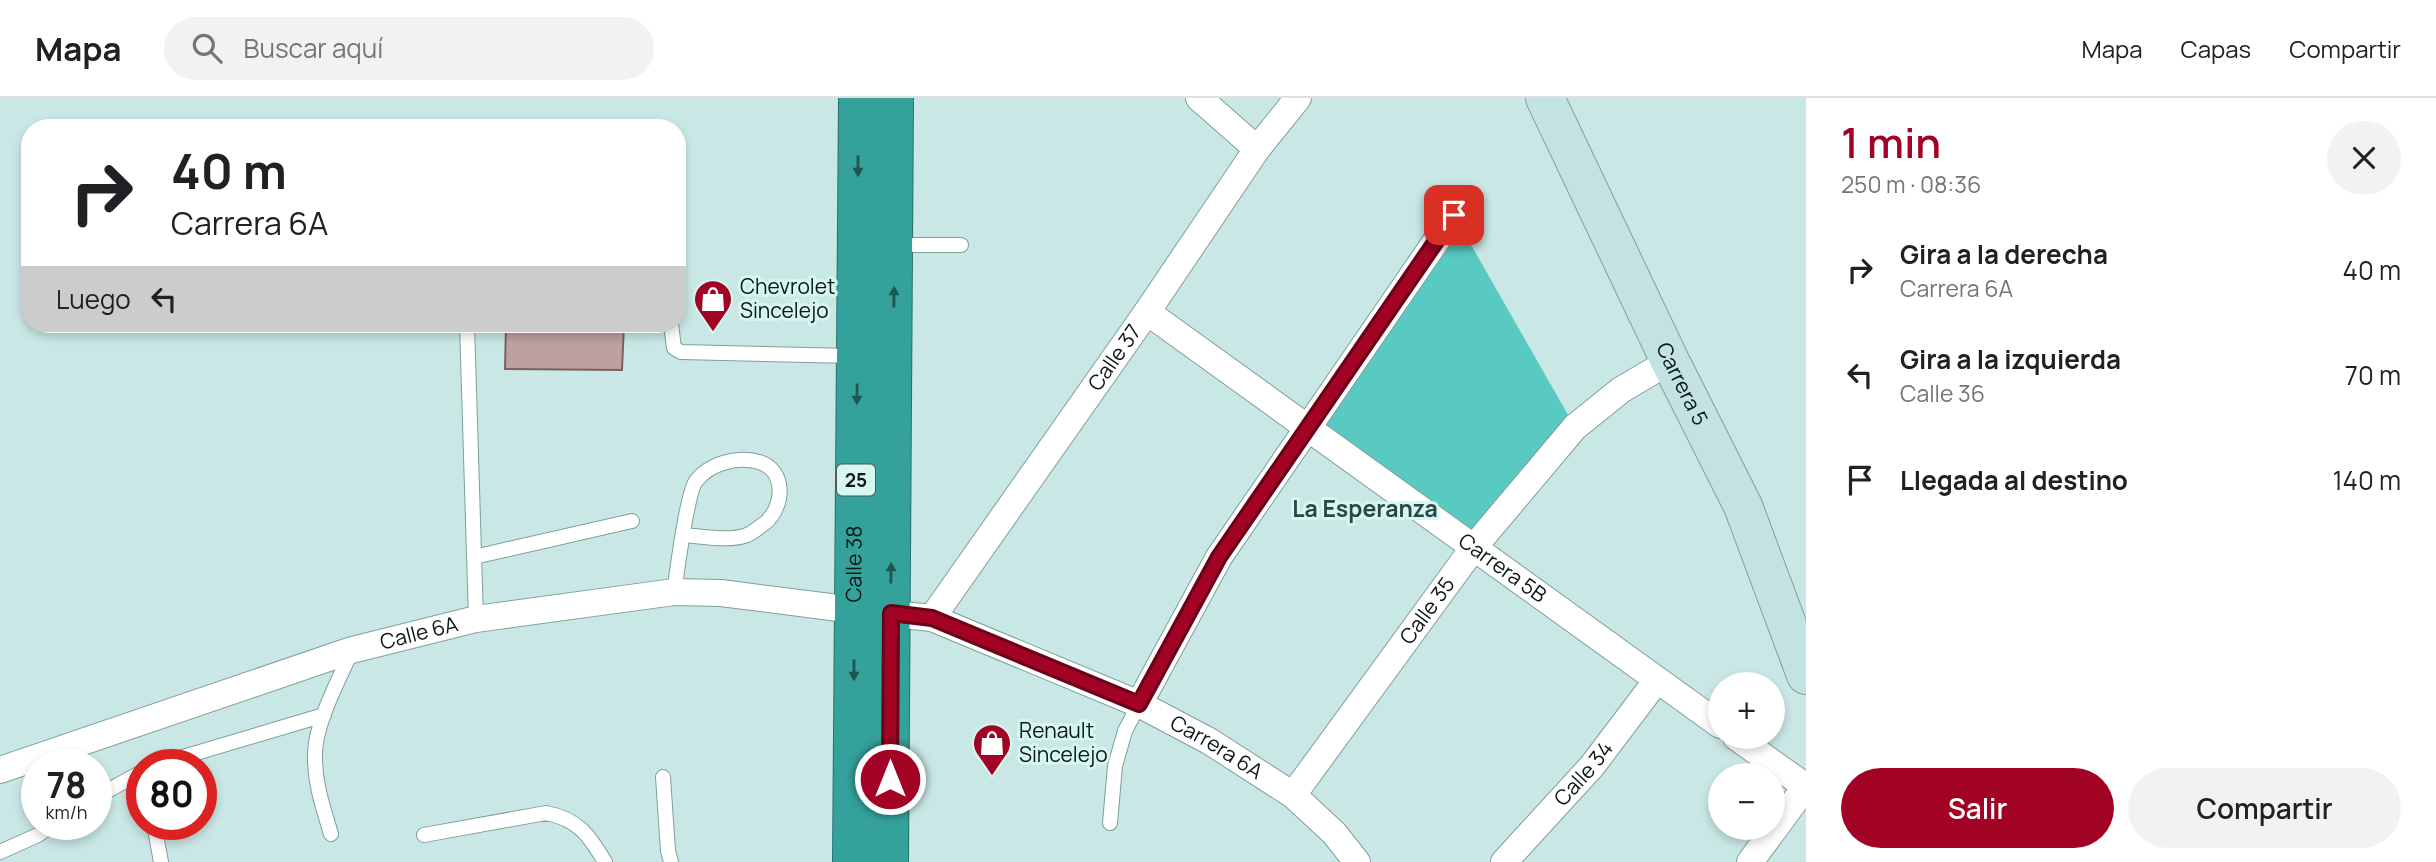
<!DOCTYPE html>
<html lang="es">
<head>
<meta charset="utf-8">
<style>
  body { margin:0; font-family:Manrope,sans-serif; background:#f2f2f2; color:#202124; height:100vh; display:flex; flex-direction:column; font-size:26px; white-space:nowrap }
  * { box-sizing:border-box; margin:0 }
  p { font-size:23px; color:#757577 }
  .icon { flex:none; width:38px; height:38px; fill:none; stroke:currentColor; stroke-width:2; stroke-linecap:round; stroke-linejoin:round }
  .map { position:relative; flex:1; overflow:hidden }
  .panel { display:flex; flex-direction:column; background:#fff; width:630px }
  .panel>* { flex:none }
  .top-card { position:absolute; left:21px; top:21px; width:665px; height:214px; border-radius:28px; box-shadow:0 4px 10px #0003; background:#fff; color:#202124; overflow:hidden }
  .fabs { position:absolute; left:1708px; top:574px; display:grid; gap:14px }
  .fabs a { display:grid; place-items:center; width:77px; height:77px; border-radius:50%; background:#fff; box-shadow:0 4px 10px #0003; font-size:35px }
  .speed { position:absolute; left:21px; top:651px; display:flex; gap:14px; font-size:35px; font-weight:700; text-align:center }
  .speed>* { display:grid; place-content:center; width:91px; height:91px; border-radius:50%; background:#fff; box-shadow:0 4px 10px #0003; line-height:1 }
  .speed small { font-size:18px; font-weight:400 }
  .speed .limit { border:10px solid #d22; background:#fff; color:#111 }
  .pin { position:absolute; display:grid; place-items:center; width:60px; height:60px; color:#fff; margin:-30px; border-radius:14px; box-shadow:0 4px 10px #0006 }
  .me { position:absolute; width:77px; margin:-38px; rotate:0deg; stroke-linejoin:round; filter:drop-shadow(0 0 5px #0008) }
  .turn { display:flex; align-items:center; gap:24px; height:147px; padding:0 35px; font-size:32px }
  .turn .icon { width:91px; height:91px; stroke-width:2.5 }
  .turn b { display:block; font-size:49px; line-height:60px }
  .then { display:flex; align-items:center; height:66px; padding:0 35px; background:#0003; gap:14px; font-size:26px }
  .round { display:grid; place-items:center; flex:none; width:74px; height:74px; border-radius:37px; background:#f2f2f2 }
  .overview { display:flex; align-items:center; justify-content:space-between; height:119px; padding:0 35px }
  h1 { font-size:42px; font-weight:600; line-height:52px; color:#a20324 }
  .primary-button { display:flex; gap:14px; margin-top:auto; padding:14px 35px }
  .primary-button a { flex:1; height:80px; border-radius:42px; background:#a20324; color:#fff; font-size:28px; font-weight:600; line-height:80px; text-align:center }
  .primary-button a+a { background:#f2f2f2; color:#202124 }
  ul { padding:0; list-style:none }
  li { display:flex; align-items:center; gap:21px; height:105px; padding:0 35px }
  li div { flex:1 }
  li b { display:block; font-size:26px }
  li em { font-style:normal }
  header { display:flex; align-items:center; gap:42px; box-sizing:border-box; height:98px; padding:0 35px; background:#fff; border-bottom:2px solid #e0e0e0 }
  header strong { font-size:33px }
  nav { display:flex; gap:38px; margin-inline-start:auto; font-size:24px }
  .search { width:490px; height:63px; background:#f2f2f2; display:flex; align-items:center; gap:18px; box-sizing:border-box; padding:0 24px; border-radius:38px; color:#757577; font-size:26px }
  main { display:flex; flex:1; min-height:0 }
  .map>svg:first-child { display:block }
  .green { fill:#59cac2 }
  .building { fill:#bda1a0; stroke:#7b6260; stroke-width:2 }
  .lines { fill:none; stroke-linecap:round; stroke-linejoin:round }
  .lane-casing { stroke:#809e9b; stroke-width:16 }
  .street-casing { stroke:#809e9b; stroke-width:28 }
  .secondary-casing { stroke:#809e9b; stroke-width:40 }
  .highway-casing { stroke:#26716c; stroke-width:40 }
  .lane { stroke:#fff; stroke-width:14 }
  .street { stroke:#fff; stroke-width:26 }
  .secondary { stroke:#c2e3e1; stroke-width:38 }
  .highway { stroke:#34a29b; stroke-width:38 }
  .oneway { fill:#1e5652 }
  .route-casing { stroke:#690217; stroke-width:18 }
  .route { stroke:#a20324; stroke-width:12 }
  .labels { text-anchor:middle; stroke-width:6; stroke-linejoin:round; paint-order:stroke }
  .shield { fill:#d6f6f2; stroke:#495a58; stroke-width:2 }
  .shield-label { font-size:19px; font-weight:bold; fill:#0c1716 }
  .poi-label { font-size:21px; fill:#0c1716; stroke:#d6f6f2; text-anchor:start }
  .street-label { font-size:21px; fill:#0c1716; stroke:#d6f6f2 }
  .neighbourhood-label { font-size:23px; font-weight:bold; fill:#2b4643; stroke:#d6f6f2 }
</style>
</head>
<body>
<header>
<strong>Mapa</strong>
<div class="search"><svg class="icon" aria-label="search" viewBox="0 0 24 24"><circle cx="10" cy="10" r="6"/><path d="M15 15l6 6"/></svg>Buscar aquí</div>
<nav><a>Mapa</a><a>Capas</a><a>Compartir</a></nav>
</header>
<main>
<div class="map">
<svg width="1806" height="764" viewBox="0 0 1806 764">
  <rect width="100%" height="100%" fill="#c9e8e5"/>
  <path class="green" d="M1454 117 1575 329 1474 449 1308 330Z"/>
  <path class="building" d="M506 226H624L622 272 505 271Z"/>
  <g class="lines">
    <defs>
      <path id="lane" d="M895 147H961
        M467 226 476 521
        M671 226 674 250 681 254 853 258
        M474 459 632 423
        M674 494C677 474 687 395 696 383 710 365 737 358 759 364 786 372 785 408 765 425 760 428 753 435 747 437 729 444 702 438 683 437
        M156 667 324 617
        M663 679 668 753 671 764
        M96 699 142 674
        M1110 725 1115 668 1125 633 1139 606
        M154 726 161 764
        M331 736C323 709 314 684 315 655 316 623 339 582 352 552
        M424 737 546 715C578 721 589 737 605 764
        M0 754 38 737 54 726"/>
      <g id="street">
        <path d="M1199 0 1257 51"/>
        <path id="s1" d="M1147 214 1720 627"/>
        <path id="s2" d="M932 520 1147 214 1257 51 1298 0"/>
        <path d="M1139 606 1219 459 1454 117"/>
        <path d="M1736 639 1805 688"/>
        <path id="s3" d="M0 672 352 552 476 521 674 494 721 495 854 512 932 520 1139 606 1209 643 1293 697 1334 735 1357 764"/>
        <path id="s4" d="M1293 697 1474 449 1575 329 1621 292 1670 263"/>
        <path id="s5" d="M1504 764 1592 668 1657 582"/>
        <path d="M1750 764 1806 688"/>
      </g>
      <g id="secondary">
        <path id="s6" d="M1545 0 1670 263 1743 408 1806 577"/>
      </g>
      <g id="highway">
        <path id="s7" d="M852 764 858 0"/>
        <path d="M889 764 894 0"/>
      </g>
    </defs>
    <use href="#lane" class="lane-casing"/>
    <use href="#street" class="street-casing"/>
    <use href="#secondary" class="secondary-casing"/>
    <use href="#highway" class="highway-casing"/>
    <use href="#lane" class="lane"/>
    <use href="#street" class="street"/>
    <use href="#secondary" class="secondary"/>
    <use href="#highway" class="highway"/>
  </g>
  <defs><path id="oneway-solid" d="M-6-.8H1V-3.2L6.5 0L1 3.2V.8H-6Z" transform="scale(1.75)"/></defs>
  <g class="oneway">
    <use href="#oneway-solid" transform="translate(858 68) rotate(90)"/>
    <use href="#oneway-solid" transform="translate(894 199) rotate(-89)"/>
    <use href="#oneway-solid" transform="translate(857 296) rotate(91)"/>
    <use href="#oneway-solid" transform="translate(891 475) rotate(-89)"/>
    <use href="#oneway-solid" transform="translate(854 572) rotate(90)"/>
  </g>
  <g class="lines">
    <defs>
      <path id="route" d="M890 681 891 515 932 520 1139 606 1219 459 1454 117"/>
    </defs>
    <use href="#route" class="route-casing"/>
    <use href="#route" class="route"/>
  </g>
  <defs>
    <symbol id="shop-pin" viewBox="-11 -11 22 30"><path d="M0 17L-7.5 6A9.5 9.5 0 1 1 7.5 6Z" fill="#a20324" stroke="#d6f6f2"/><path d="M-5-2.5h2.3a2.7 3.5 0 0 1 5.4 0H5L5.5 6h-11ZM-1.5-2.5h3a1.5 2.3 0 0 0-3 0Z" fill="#fff"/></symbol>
  </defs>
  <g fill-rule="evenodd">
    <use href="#shop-pin" x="691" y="179" width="44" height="60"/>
    <use href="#shop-pin" x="970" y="623" width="44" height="60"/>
  </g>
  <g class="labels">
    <rect class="shield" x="837" y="366.5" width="38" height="31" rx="5"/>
    <g class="shield-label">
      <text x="856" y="389">25</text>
    </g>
    <g class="poi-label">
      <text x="740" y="196">Chevrolet<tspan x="740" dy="24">Sincelejo</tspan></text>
      <text x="1019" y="640">Renault<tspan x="1019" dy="24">Sincelejo</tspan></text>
    </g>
    <g class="street-label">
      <text dy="7" stroke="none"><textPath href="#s2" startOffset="318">Calle 37</textPath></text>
      <text dy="7" stroke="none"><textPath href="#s6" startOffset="317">Carrera 5</textPath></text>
      <text dy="7" stroke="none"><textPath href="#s7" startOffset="298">Calle 38</textPath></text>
      <text dy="7" stroke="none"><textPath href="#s1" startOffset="438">Carrera 5B</textPath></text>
      <text dy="7" stroke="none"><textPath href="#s4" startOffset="228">Calle 35</textPath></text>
      <text dy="7" stroke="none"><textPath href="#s3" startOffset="441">Calle 6A</textPath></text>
      <text dy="7" stroke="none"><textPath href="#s3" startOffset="1272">Carrera 6A</textPath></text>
      <text dy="7" stroke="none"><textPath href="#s5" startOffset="119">Calle 34</textPath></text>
    </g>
    <g class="neighbourhood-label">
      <text x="1365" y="419">La Esperanza</text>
    </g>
  </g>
</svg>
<div class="fabs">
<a>+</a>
<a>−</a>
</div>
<div class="speed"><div>78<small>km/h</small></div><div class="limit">80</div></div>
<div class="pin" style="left:1454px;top:117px;background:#d93025"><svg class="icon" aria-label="arrive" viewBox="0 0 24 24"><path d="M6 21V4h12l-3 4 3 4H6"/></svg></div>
<svg class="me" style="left:890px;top:681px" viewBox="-20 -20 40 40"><circle r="17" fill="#a20324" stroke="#fff" stroke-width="3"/><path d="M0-11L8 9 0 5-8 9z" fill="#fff"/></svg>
<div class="top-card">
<div class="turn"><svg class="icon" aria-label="right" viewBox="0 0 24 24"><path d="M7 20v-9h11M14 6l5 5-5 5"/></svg><div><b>40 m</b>Carrera 6A</div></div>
<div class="then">Luego<svg class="icon" aria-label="left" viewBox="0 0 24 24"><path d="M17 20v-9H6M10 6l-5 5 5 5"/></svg></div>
</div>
</div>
<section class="panel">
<div class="overview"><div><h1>1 min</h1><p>250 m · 08:36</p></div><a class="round"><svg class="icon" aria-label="close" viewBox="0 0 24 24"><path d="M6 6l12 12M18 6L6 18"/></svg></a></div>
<ul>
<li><svg class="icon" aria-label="right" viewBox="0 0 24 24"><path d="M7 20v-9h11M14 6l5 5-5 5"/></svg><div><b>Gira a la derecha</b><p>Carrera 6A</p></div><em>40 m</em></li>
<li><svg class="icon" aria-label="left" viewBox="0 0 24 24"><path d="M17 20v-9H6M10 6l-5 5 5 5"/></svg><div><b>Gira a la izquierda</b><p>Calle 36</p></div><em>70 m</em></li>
<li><svg class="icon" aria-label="arrive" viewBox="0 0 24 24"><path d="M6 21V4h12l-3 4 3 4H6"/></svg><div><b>Llegada al destino</b></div><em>140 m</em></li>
</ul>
<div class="primary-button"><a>Salir</a><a>Compartir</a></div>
</section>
</main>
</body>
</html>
